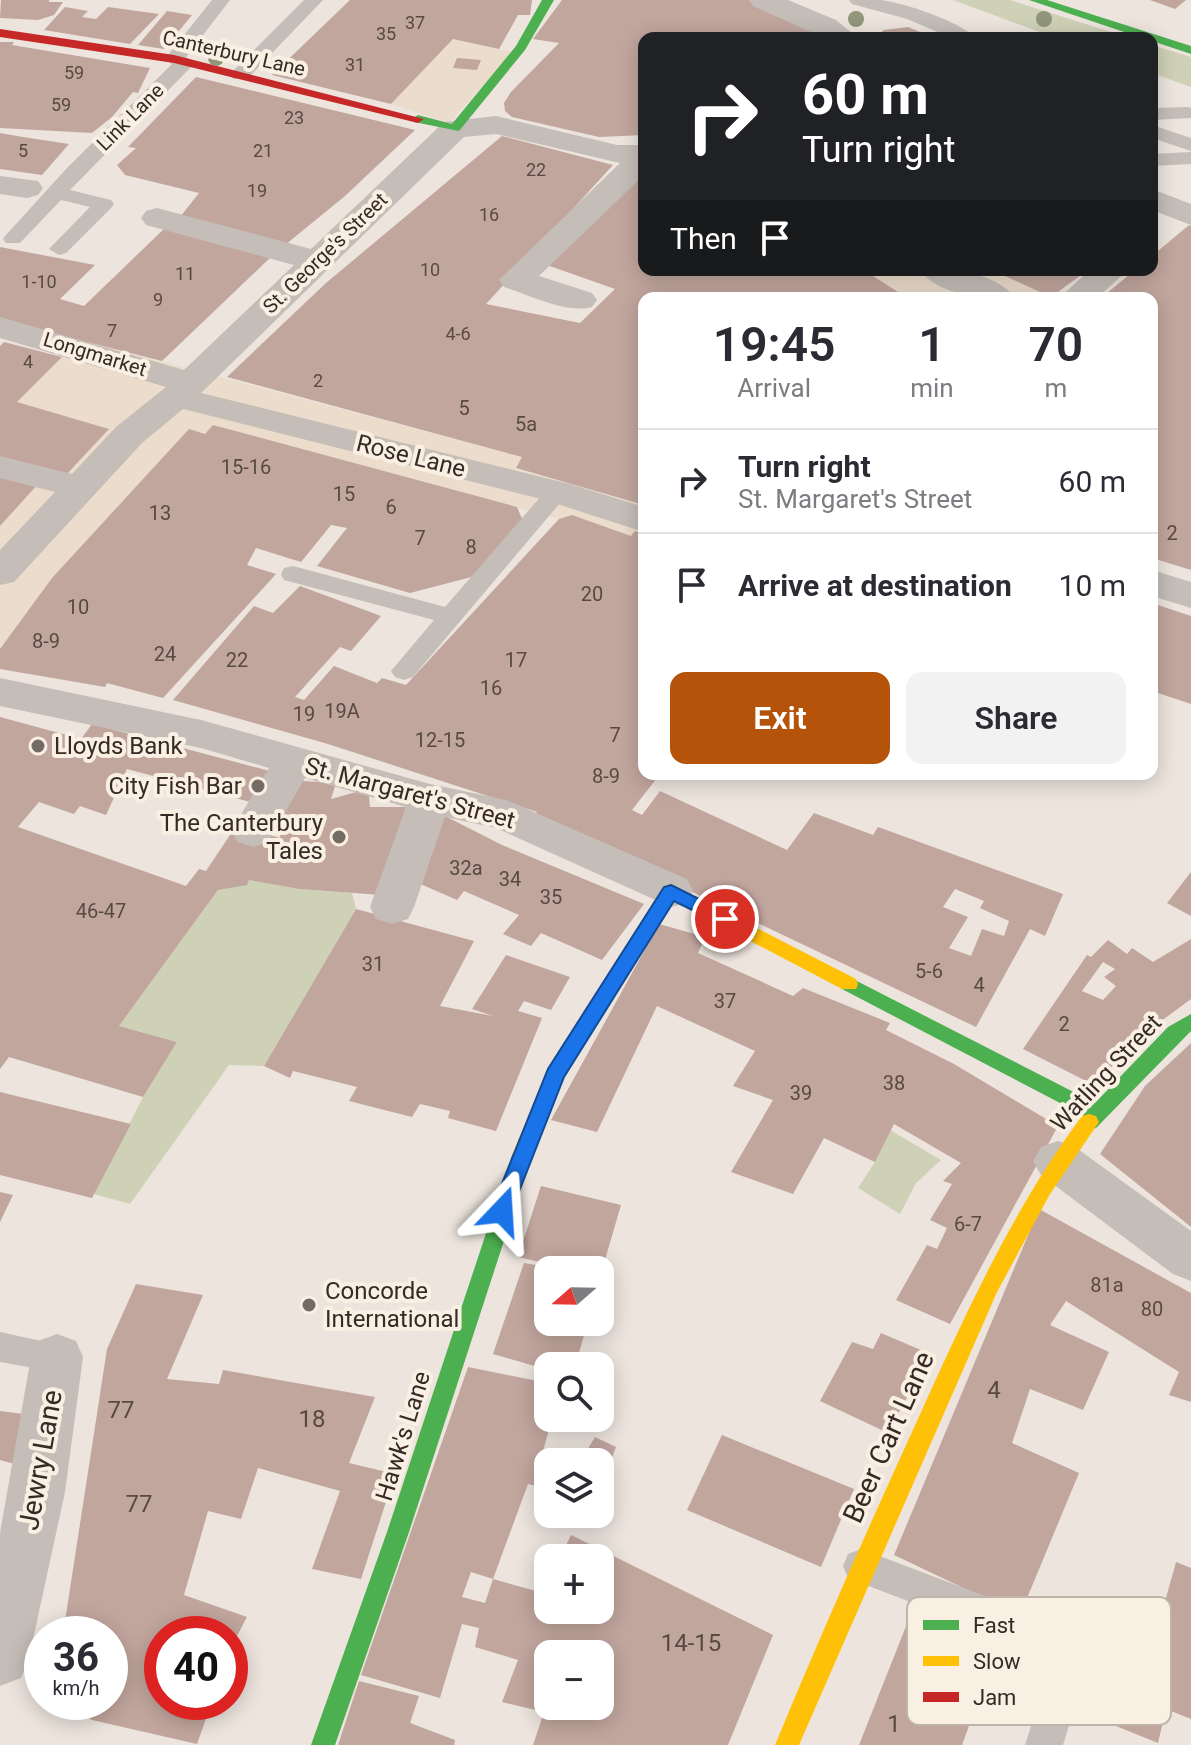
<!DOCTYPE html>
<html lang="en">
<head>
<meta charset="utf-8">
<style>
  body { margin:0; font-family:Roboto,sans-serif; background:#f2f2f3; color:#2b2b33; height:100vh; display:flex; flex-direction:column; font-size:30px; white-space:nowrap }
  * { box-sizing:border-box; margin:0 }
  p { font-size:26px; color:#7c7c81 }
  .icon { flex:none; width:44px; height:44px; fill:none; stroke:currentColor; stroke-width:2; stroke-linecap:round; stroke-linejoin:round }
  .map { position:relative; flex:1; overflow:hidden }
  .panel { position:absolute; left:638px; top:292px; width:520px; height:488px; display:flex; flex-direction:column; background:#fff; border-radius:16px; box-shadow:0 4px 20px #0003 }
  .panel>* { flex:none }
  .hud { position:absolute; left:638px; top:32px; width:520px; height:244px; border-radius:16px; box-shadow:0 4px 20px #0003; background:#202124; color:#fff; overflow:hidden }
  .needle { width:52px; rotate:250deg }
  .fabs { position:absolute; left:534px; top:1256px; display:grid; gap:16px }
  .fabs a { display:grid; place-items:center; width:80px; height:80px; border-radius:16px; background:#fff; box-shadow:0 4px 20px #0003; font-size:40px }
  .speed { position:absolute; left:24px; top:1616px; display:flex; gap:16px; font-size:40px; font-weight:700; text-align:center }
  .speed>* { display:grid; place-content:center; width:104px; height:104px; border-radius:50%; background:#fff; box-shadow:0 4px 20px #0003; line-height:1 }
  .speed small { font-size:20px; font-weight:400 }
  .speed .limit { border:12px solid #d22; background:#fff; color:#111 }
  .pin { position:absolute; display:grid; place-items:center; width:68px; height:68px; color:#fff; margin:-34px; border:4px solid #fff; border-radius:50%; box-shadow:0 2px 8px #0007 }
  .me { position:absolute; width:88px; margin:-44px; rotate:20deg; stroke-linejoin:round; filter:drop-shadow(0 0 6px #0008) }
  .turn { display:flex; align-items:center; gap:28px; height:168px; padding:0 32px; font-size:36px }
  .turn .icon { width:104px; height:104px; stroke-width:2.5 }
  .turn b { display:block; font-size:56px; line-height:68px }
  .then { display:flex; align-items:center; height:76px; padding:0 32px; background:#0003; gap:16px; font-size:30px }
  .eta { display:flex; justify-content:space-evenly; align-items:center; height:136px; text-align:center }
  .eta b { font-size:48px; font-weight:600; line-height:56px }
  .button { display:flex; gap:16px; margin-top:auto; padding:16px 32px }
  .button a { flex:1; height:92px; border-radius:16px; background:#b45309; color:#fff; font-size:32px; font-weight:600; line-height:92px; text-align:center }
  .button a+a { background:#f2f2f3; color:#2b2b33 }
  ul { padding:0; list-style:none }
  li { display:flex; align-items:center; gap:24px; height:104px; padding:0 32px; border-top:2px solid #e1e1e2 }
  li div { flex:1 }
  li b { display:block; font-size:30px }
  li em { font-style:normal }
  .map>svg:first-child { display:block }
  .green { fill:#ced1b6 }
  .plaza { fill:#ebdccb }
  .building { fill:#c1a69e; fill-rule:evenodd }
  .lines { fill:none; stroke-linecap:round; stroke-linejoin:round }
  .lane { fill:#c5bdb7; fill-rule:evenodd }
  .street { fill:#c5bdb7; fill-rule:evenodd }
  .fast { fill:#4caf50; fill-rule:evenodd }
  .slow { fill:#ffc107; fill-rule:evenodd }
  .jam { fill:#c62828; fill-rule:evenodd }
  .tree { fill:#919579 }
  .route { fill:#1a73e8; stroke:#114b97; stroke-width:2 }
  .poi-dot { fill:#756b65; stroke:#faefe3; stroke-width:3 }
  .labels { text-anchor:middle; stroke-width:8; stroke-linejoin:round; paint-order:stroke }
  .far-number-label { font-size:18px; fill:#584943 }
  .far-street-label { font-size:20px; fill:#352a25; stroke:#faefe3 }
  .number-label { font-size:20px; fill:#584943 }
  .street-label { font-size:24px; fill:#352a25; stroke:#faefe3 }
  .poi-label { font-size:24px; fill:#352a25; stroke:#faefe3; text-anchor:start }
  .near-number-label { font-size:24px; fill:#584943 }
  .near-street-label { font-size:28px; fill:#352a25; stroke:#faefe3 }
  .key { fill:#faefe3; stroke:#bfb4aa; stroke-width:2 }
  .key-label { font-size:22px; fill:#352a25 }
</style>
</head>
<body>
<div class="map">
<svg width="1191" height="1745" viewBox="0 0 1191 1745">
  <rect width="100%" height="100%" fill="#ece4dd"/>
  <path class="green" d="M953 0H1010L1130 38H1056Z
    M1152 45 1191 57V87L1152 73Z
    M249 880 299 889 352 893 356 909 264 1066 229 1065 130 1204 94 1194 143 1097 177 1042 119 1026 218 890Z
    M890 1130 941 1160 916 1183 900 1214 858 1188 875 1162Z"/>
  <path class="plaza" d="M453 39 513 52 449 123 391 104Z
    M863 270H992L1054 298H908Z
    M80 340 522 457 516 469 644 505V534L635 531 631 536 573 516 559 519 213 426 205 434 189 429 52 578 0 649V526L38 481 109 429 17 402Z"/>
  <path class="building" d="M1 0H49V2H63L54 15 38 20 0 18Z
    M350 0H532L530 15H518L499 49 453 39 391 104 272 75Z
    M562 0H749L829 32 819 38H644V135L599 137 512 117 505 111 504 103 511 92 559 43 533 39Z
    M1150 0H1186L1175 9Z
    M65 7 88 11 82 17 96 19 108 7 159 14 130 44 44 30Z
    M167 11 192 15 164 49 138 45Z
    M908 27 934 38H874L884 30Z
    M0 42H14L12 45 150 68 138 93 133 92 112 117 92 133 0 128Z
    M457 58 481 60 477 70 453 68Z
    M196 77 415 130 345 196 285 245 180 217 199 193 125 175 117 165 136 148 128 147Z
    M0 133 23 137 69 144 42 175 0 169Z
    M502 136 613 165 486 304 580 323 615 289 544 264 644 170V270H863L908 298H644V505L516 468 522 457 227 377 326 283Z
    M168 225 272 256 162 361 0 320V247L95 265 60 299 84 306Z
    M1189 225 1191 226V570L1152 558V298H1101L1135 270H1152V256Z
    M992 270H1088L1051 297Z
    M4 342 62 357 17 402 109 429 64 477 0 461V346Z
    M213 425 517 507 523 521 483 574 410 593 317 566 347 528 331 525 301 562 256 548 247 565 276 574 163 698 107 683 105 687 0 669V649L52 578 189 429 205 434Z
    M0 470 39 483 0 526Z
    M572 515 631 536 635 531 644 534V774H660L632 810 642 815 660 791 787 850 814 813 873 835 878 827 1063 894 1045 936 1030 929 976 1027 533 816 537 812 328 744 173 700 254 606 273 613 300 586 381 616 351 651 340 647 295 697 304 700 334 666 377 683 382 678 406 685 559 519ZM955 889 984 901 980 908 1009 921 1004 936 982 929 971 956 949 948 968 917 943 907Z
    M1152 603 1191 616V704L1152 691Z
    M0 717 81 739 92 724 281 774 262 805 127 769 106 815 80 806 74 814 39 802 18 827 186 886 199 869 206 871 236 826 280 838 284 780 336 783 331 799 356 792 369 796 370 807H406L381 895 299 889 249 880 247 885 218 890 119 1026 177 1042 143 1097 9 1057 0 1069Z
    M441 814 502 845 644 904 602 960 541 933 531 946 503 934 519 915 464 891 457 900 409 879Z
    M1191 872V916L1167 903Z
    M356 909 474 941 440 1006 493 1016 472 1009 506 955 570 977 551 1010 524 1001 518 1011 542 1018 496 1131 448 1118 450 1111 420 1104 412 1117 349 1101 357 1087 293 1071 290 1078 264 1066Z
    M659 924 705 937 698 953 793 996 803 988 890 1023 886 1030 954 1064 1058 1126 950 1324 896 1300 927 1245 937 1249 947 1228 930 1220 952 1184 943 1181 961 1163 894 1124 875 1162 824 1138 793 1194 731 1172 773 1100 733 1086 755 1051 657 1006 597 1132 551 1120Z
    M1191 939V999L1145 1033 1094 1085 1023 1049 1087 955 1091 957 1108 940 1127 954 1132 948 1153 962ZM1103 962 1115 969 1104 977 1116 986 1103 1000 1082 991Z
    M1191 1043V1227L1100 1154 1145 1086Z
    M0 1092 131 1124 92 1198 0 1175Z
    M541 1186 621 1205 602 1270H574L518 1257Z
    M0 1192 13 1195 0 1222Z
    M1039 1209 1191 1293V1402L1169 1395 1179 1372 1066 1301 1050 1325 1109 1352 1083 1410 1030 1389 1012 1443 1079 1473 1020 1615 894 1555Z
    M524 1263 548 1267V1322H588L575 1366H548V1370L493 1354Z
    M136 1284 203 1295 167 1379 219 1384 223 1370 375 1397 349 1463 395 1474 361 1579 312 1569 340 1491 258 1468 241 1519 208 1511 184 1595 247 1617 230 1649V1634H162V1702H212L197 1744 92 1720 59 1702H110V1634H63L107 1349Z
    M881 1333 930 1354 888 1433 820 1401 852 1342 873 1349Z
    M468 1367 548 1383V1418H552L542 1455 569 1461 548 1462V1489L528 1484 493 1579 471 1572 462 1597 485 1603 493 1579 543 1593 548 1582V1610H600V1558H560L571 1535 773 1635 728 1745H533L544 1712 502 1702 518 1660 475 1647 479 1628 462 1624 440 1698 361 1675ZM548 1654H600V1706H548Z
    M0 1411 31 1415 22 1466 0 1460Z
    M722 1435 854 1489 821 1567 687 1510Z
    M595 1437 616 1447 600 1489V1462H580Z
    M1176 1562 1191 1568V1719L1166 1709 1158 1743 1101 1720 1133 1606 1161 1616Z
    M914 1606 999 1643 962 1745H859Z
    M359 1681 419 1696 410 1723 455 1740 454 1745H338Z"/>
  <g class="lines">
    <path class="lane" d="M212 0H230L186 57 194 62 192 66 70 190 111 200 114 204 111 208 66 253 59 255 49 249 90 207 61 200 20 243H6L3 239 6 235 67 168 172 64 165 59Z
      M304 0H323L247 79H233L231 75 233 71Z
      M849 0C859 0 871 0 881 0 904 3 960 21 975 38H952L907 19 852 4Z
      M1152 108 1187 107 1191 108V118L1152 120Z
      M1152 125 1191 138V151L1152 138Z
      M1191 152V164L1152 166V154Z
      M557 485 565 487 569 492 565 497 413 677 404 680 395 677 391 671 434 620 284 580 281 574 284 568 293 566 445 607 549 487Z
      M0 1332 69 1347 74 1357 69 1367 57 1372 0 1362Z
      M861 1549 1088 1635 1093 1648 1063 1745H1025L1053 1657 848 1578 843 1566 848 1554Z"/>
    <path class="street" d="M749 0H788L836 20 858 38H824L753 6Z
      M496 116 617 145H644V175L539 276 592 293 597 300 592 307C565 314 530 295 504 287L499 280 620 163 496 134 464 137 201 393 570 484 644 507V532L545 500 183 409 142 443 14 582 0 585V550L55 492 0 478V456L72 474 116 427 166 387 0 338V317L184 370 294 265 146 225 141 218 146 211 157 208 311 249 444 122Z
      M0 176 38 181 43 188 38 195 27 198 0 194Z
      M1152 189 1191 204V225L1152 210Z
      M920 270C950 270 996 271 1015 298 986 298 939 297 920 270Z
      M1090 270H1128L1097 298H1059Z
      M1152 570 1191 582V608L1152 596Z
      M0 678 201 720 430 784 506 800 687 879 693 891 687 903 671 907 496 828 445 817 414 907 408 919 392 924 376 919 370 907 406 807 305 778 268 842 253 847 238 842 231 831 269 768 201 748 0 706Z
      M1058 1141 1075 1147 1191 1231V1281L1173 1274 1041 1175 1033 1161 1041 1147Z
      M57 1334 76 1341 83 1357 65 1492 29 1658 21 1678 0 1686V1533L31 1357 38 1341Z"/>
    <path class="fast" d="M542 0H554L525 50 459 131 414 122 412 119 418 115 452 124 516 46Z
      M1029 0H1047L1191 46V54L1152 41V38H1142Z
      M849 977 1095 1103 1168 1027 1191 1014V1031L1096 1128 1089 1130 1082 1128 1079 1122 1083 1115 842 989 840 984 842 979Z
      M522 1147 529 1149 532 1155 409 1532 335 1745H311L387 1532 512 1155 515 1149Z"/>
    <path class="slow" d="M671 884 856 979 858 984 856 989H842L674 901 564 1077 529 1161 522 1163 515 1161 512 1155 548 1069 665 886Z
      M1089 1114 1096 1116 1099 1122 1050 1194 997 1292 799 1745H775C820 1636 868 1528 917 1421 965 1315 1012 1210 1082 1116Z"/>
    <path class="jam" d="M0 29 174 55 424 119 418 123 174 63 0 37Z"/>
  </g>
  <g class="tree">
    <circle cx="856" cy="19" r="8"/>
    <circle cx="1044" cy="19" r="8"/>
    <circle cx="216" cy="58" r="8"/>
  </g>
  <path class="route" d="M671 885 731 915 734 919 725 926 674 901 564 1077 509 1217 502 1219 494 1217 491 1211 548 1069 664 887Z"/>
  <g class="poi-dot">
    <circle cx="38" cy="746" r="8"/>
    <circle cx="258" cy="786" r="8"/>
    <circle cx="339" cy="837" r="8"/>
    <circle cx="309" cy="1305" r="8"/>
  </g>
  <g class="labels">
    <g class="far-number-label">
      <text x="415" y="29">37</text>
      <text x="386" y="40">35</text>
      <text x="355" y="71">31</text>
      <text x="74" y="79">59</text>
      <text x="61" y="111">59</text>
      <text x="294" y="124">23</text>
      <text x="23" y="157">5</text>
      <text x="263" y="157">21</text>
      <text x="536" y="176">22</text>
      <text x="257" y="197">19</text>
      <text x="489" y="221">16</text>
      <text x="430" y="276">10</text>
      <text x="185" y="280">11</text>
      <text x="39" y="288">1-10</text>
      <text x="158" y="306">9</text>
      <text x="112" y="337">7</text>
      <text x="458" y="340">4-6</text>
      <text x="28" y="368">4</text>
      <text x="318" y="387">2</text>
    </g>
    <g class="far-street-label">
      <text transform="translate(234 53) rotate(13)" y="7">Canterbury Lane</text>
      <text transform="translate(130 117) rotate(-45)" y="7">Link Lane</text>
      <text transform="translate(325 253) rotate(-44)" y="7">St. George's Street</text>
      <text transform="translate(95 354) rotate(17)" y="7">Longmarket</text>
    </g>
    <g class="number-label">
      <text x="464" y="415">5</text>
      <text x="526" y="431">5a</text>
      <text x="246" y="474">15-16</text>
      <text x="344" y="501">15</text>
      <text x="391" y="514">6</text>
      <text x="160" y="520">13</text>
      <text x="1172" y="540">2</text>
      <text x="420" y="545">7</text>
      <text x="471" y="554">8</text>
      <text x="592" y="601">20</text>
      <text x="78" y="614">10</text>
      <text x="46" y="648">8-9</text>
      <text x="165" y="661">24</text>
      <text x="237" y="667">22</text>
      <text x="516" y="667">17</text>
      <text x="491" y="695">16</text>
      <text x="342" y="718">19A</text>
      <text x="304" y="721">19</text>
      <text x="615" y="742">7</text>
      <text x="440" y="747">12-15</text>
      <text x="606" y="783">8-9</text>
      <text x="466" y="875">32a</text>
      <text x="510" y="886">34</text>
      <text x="551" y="904">35</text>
      <text x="101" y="918">46-47</text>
      <text x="373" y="971">31</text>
      <text x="929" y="978">5-6</text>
      <text x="979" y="992">4</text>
      <text x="725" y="1008">37</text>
      <text x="1064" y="1031">2</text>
      <text x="894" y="1090">38</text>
      <text x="801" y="1100">39</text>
      <text x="968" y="1231">6-7</text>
      <text x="1107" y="1292">81a</text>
      <text x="1152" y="1316">80</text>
    </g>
    <g class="street-label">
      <text transform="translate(411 456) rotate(14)" y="8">Rose Lane</text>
      <text transform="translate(410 793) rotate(15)" y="8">St. Margaret's Street</text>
      <text transform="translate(1106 1073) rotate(-47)" y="8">Watling Street</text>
      <text transform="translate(403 1436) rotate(-73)" y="8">Hawk's Lane</text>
    </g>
    <g class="poi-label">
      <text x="54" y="754">Lloyds Bank</text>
      <text x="242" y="794" text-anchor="end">City Fish Bar</text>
      <text x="323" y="831" text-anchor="end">The Canterbury<tspan x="323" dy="28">Tales</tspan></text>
      <text x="325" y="1299">Concorde<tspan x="325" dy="28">International</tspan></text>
    </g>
    <g class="near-number-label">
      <text x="994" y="1398">4</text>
      <text x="121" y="1418">77</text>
      <text x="312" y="1427">18</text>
      <text x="139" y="1512">77</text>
      <text x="691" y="1651">14-15</text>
      <text x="894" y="1732">1</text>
    </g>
    <g class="near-street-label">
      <text transform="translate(888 1437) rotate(-66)" y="10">Beer Cart Lane</text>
      <text transform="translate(40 1460) rotate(-80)" y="10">Jewry Lane</text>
    </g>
  </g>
  <rect x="907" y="1597" width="264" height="128" rx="12" class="key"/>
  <rect x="923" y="1620" width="36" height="10" fill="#4caf50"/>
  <rect x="923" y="1656" width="36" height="10" fill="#ffc107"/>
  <rect x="923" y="1692" width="36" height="10" fill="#c62828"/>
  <g class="key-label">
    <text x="973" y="1633">Fast</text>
    <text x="973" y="1669">Slow</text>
    <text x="973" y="1705">Jam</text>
  </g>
</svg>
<div class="fabs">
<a><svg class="needle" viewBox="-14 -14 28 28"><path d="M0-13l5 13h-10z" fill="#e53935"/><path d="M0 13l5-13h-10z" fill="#7c7c81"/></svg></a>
<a><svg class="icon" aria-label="search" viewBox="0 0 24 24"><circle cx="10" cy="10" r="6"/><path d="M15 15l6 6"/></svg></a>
<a><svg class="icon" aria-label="layers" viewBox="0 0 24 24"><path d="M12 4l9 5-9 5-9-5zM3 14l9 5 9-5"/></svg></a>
<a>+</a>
<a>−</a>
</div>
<div class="speed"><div>36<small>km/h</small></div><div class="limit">40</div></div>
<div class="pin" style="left:725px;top:919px;background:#d93025"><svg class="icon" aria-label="arrive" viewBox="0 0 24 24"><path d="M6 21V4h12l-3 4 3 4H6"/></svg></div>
<svg class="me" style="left:502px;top:1211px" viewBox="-20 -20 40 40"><path d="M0-17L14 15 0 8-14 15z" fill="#1a73e8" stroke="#fff" stroke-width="4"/></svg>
<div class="hud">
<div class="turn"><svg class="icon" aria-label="right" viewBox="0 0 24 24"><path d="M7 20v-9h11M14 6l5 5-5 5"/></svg><div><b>60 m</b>Turn right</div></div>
<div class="then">Then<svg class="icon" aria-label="arrive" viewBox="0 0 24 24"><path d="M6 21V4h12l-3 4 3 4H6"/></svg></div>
</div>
<section class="panel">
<div class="eta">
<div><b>19:45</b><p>Arrival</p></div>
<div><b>1</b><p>min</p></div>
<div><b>70</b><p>m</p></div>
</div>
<ul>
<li><svg class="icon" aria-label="right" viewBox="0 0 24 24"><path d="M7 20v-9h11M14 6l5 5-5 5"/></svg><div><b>Turn right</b><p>St. Margaret's Street</p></div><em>60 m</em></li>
<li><svg class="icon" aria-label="arrive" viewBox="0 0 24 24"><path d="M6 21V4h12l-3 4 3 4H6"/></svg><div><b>Arrive at destination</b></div><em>10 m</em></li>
</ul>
<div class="button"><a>Exit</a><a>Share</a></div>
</section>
</div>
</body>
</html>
